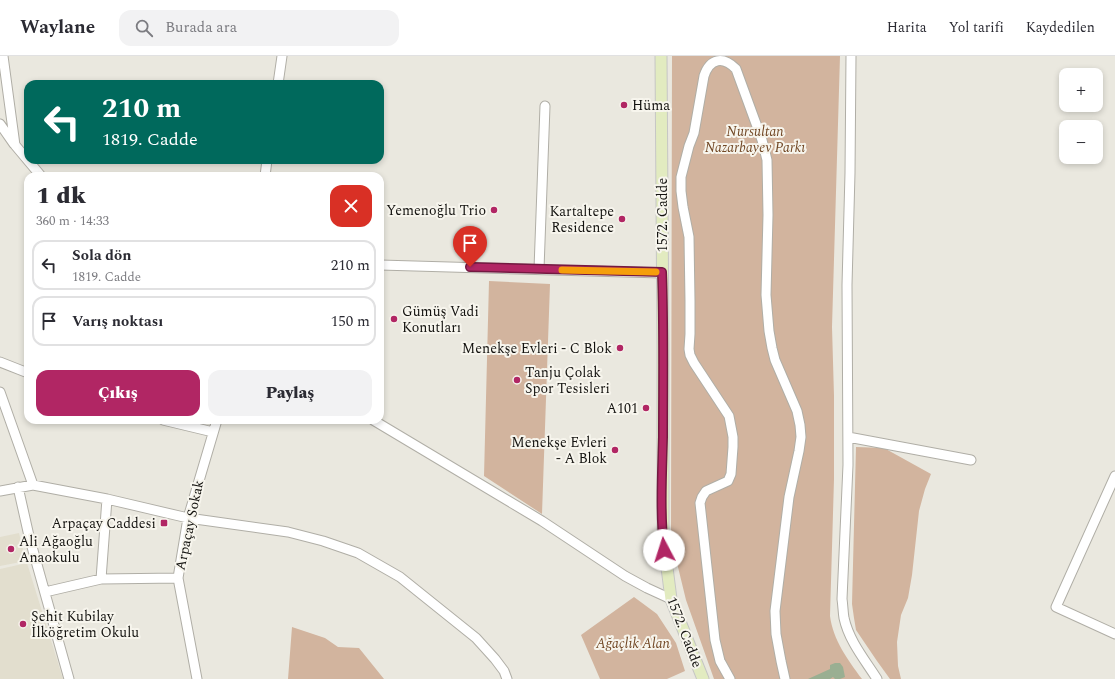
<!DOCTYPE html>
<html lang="tr">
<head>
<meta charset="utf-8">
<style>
  body { margin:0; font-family:Spectral,serif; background:#f2f2f3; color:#2b2b33; height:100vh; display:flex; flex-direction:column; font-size:15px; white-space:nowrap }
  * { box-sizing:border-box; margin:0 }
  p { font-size:13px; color:#7c7c81 }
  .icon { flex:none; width:22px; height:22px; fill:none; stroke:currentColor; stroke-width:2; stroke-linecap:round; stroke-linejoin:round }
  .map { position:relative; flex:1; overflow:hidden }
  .details { position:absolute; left:24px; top:116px; width:360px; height:252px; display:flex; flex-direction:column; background:#fff; border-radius:12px; box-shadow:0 2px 6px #0003 }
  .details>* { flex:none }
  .banner { position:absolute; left:24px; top:24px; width:360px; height:84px; border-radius:12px; box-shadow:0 2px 6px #0003; background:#00695c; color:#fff; overflow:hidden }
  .fabs { position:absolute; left:1059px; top:12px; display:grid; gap:8px }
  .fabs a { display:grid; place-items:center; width:44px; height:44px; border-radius:8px; background:#fff; box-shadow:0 2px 6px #0003; font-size:20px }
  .pin { position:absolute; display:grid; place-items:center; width:34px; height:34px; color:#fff; margin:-41px -17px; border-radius:50% 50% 50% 0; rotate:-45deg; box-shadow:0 0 4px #0007 }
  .pin .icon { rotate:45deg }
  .me { position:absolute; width:44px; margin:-22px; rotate:355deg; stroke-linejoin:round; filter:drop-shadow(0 0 3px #0008) }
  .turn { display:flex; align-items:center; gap:14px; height:84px; padding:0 12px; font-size:18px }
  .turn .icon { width:52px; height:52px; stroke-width:2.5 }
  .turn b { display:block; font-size:28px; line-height:34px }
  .round { display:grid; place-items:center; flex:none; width:42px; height:42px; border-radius:12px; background:#f2f2f3 }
  .headline { display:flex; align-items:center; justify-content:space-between; height:68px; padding:0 12px }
  h1 { font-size:24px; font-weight:800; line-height:30px }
  .button { display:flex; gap:8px; margin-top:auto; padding:8px 12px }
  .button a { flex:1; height:46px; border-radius:12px; background:#b12664; color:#fff; font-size:16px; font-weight:800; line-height:46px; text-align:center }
  .button a+a { background:#f2f2f3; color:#2b2b33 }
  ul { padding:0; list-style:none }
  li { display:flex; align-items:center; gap:12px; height:50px; margin:0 8px 6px; padding:0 4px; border:2px solid #e1e1e2; border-radius:12px }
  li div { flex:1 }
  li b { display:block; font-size:15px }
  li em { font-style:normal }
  header { display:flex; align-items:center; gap:24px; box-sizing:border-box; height:56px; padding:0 20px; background:#fff; border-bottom:1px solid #e1e1e2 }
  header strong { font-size:19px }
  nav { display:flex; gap:22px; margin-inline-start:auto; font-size:14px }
  .search { width:280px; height:36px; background:#f2f2f3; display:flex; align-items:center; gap:10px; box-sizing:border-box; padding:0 14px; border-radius:12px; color:#7c7c81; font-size:15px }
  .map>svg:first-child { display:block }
  .built { fill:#e2dece }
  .green { fill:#d2b49e }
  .water { fill:#9aaf92 }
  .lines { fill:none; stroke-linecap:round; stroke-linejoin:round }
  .minor-casing { stroke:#b0aea6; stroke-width:11 }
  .major-casing { stroke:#c6c6c5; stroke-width:13 }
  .minor { stroke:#fff; stroke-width:9 }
  .major { stroke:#e2ebc0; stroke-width:11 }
  .route-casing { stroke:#731941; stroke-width:10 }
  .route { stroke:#b12664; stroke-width:7 }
  .slow { stroke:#f59e0b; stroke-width:7 }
  .poi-dot { fill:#b12664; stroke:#f7f5ed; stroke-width:1.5 }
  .labels { text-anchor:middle; stroke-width:4; stroke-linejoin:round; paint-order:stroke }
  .poi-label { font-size:14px; fill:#13120f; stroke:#f7f5ed; text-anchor:end }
  .park-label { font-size:14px; font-style:italic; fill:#724825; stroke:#f7f5ed }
  .street-label { font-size:14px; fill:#13120f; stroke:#f7f5ed }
</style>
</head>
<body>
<header>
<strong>Waylane</strong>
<div class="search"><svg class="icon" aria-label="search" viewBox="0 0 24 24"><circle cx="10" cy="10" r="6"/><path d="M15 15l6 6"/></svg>Burada ara</div>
<nav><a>Harita</a><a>Yol tarifi</a><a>Kaydedilen</a></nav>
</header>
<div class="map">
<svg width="1115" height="623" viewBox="0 0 1115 623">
  <rect width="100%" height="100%" fill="#eae8df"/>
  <path class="built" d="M19 477 26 505 0 510V481Z
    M27 507 63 623H0V513Z"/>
  <path class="green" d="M672 0H840L832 271 834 340V423L830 560C833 584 848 604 862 623H714L686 544 676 503 671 474Z
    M489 225 550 228 542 458 484 420Z
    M856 391 884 392 931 418 925 433 919 455 912 519 908 542 901 559 897 586 898 610 901 623H890L877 605 856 574 854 562 852 548Z
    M634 541 657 558 676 587 685 615 667 623H600L581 579Z
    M292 571 325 582 338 591 359 592 384 623H288Z"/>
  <path class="water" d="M835 607H840L843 611 845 621 840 623H835L833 621 830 623H808L830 613V609Z"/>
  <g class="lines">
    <defs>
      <path id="minor" d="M3 0 15 89 41 120
        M851 0 850 117 847 229 848 409 842 543C843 550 843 556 844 562 849 585 865 604 877 623
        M278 28 282 0
        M0 68 14 88
        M265 120 267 104
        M380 209 662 217
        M539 213 545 50
        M0 306 28 317
        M0 336 33 429
        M163 364 213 376
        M373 364 542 465 625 520 647 532 671 543
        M848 381 971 404
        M1115 420 1056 551 1115 578
        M18 431 29 480 69 623
        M0 435 33 429 107 443 188 462 288 476 323 485 358 497 400 521 476 582 495 603 504 615 507 623
        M101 523 107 443
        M45 536 101 523 178 522
        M197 623 178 522 188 462 217 364
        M730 623 720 605 715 584 700 447 702 441 706 435 728 425 731 418 733 391V381L729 360 694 307 690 299 689 293 690 278V245L689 181 683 151 681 135V121L689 90 694 77 704 20C710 2 723 0 736 13L762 84 767 104 768 159 766 239 769 275 772 292 775 304 797 355 800 369 801 381 799 395 789 441 775 555 776 578 781 605 785 623"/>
      <path id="major" d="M661 0 663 289V480L671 543 703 623"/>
    </defs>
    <use href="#minor" class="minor-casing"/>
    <use href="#major" class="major-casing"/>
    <use href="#minor" class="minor"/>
    <use href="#major" class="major"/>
  </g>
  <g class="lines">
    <defs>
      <path id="route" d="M470 211 662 216C664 271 663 326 663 381 662 419 660 457 664 494"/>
    </defs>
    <use href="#route" class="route-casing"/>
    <use href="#route" class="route"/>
    <path class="slow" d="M562 214 656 216"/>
  </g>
  <g class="poi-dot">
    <circle cx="624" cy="49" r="4"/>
    <circle cx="494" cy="154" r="4"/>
    <circle cx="622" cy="163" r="4"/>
    <circle cx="394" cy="263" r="4"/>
    <circle cx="620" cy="292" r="4"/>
    <circle cx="517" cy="324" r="4"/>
    <circle cx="646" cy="352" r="4"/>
    <circle cx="615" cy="394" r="4"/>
    <rect x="160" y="463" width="8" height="8" rx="2"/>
    <circle cx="11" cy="493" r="4"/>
    <circle cx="23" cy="568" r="4"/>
  </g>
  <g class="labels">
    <g class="poi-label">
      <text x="632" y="54" text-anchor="start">Hüma</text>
      <text x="486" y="159">Yemenoğlu Trio</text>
      <text x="614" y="160">Kartaltepe<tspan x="614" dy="16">Residence</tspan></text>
      <text x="402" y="260" text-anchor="start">Gümüş Vadi<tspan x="402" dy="16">Konutları</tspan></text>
      <text x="612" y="297">Menekşe Evleri - C Blok</text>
      <text x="525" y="321" text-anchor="start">Tanju Çolak<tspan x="525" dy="16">Spor Tesisleri</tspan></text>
      <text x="638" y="357">A101</text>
      <text x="607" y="391">Menekşe Evleri<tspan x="607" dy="16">- A Blok</tspan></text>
      <text x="156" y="472">Arpaçay Caddesi</text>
      <text x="19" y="490" text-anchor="start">Ali Ağaoğlu<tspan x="19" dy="16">Anaokulu</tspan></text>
      <text x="31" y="565" text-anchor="start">Şehit Kubilay<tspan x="31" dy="16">İlköğretim Okulu</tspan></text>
    </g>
    <g class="park-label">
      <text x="755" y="80">Nursultan<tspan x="755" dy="16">Nazarbayev Parkı</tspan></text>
      <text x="633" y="592">Ağaçlık Alan</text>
    </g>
    <g class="street-label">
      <text transform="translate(662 159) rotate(-90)" y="5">1572. Cadde</text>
      <text transform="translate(189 469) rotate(-78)" y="5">Arpaçay Sokak</text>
      <text transform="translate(685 576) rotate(69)" y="5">1572. Cadde</text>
    </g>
  </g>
</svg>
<div class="fabs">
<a>+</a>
<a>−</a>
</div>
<div class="pin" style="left:470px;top:211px;background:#d93025"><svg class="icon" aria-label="arrive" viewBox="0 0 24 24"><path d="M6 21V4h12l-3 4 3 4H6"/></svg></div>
<svg class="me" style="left:664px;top:494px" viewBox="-20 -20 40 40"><circle r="19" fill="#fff"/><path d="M0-13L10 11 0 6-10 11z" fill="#b12664"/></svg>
<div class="banner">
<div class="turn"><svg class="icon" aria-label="left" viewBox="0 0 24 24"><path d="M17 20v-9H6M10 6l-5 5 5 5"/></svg><div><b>210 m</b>1819. Cadde</div></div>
</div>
<section class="details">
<div class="headline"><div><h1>1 dk</h1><p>360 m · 14:33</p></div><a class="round" style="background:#d93025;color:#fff"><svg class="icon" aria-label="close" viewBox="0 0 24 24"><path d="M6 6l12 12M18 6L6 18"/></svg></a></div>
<ul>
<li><svg class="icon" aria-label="left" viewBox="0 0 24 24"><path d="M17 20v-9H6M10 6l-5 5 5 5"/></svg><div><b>Sola dön</b><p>1819. Cadde</p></div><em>210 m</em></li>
<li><svg class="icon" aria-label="arrive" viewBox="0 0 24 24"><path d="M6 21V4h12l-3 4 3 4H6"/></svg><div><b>Varış noktası</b></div><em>150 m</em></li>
</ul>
<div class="button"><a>Çıkış</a><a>Paylaş</a></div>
</section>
</div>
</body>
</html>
